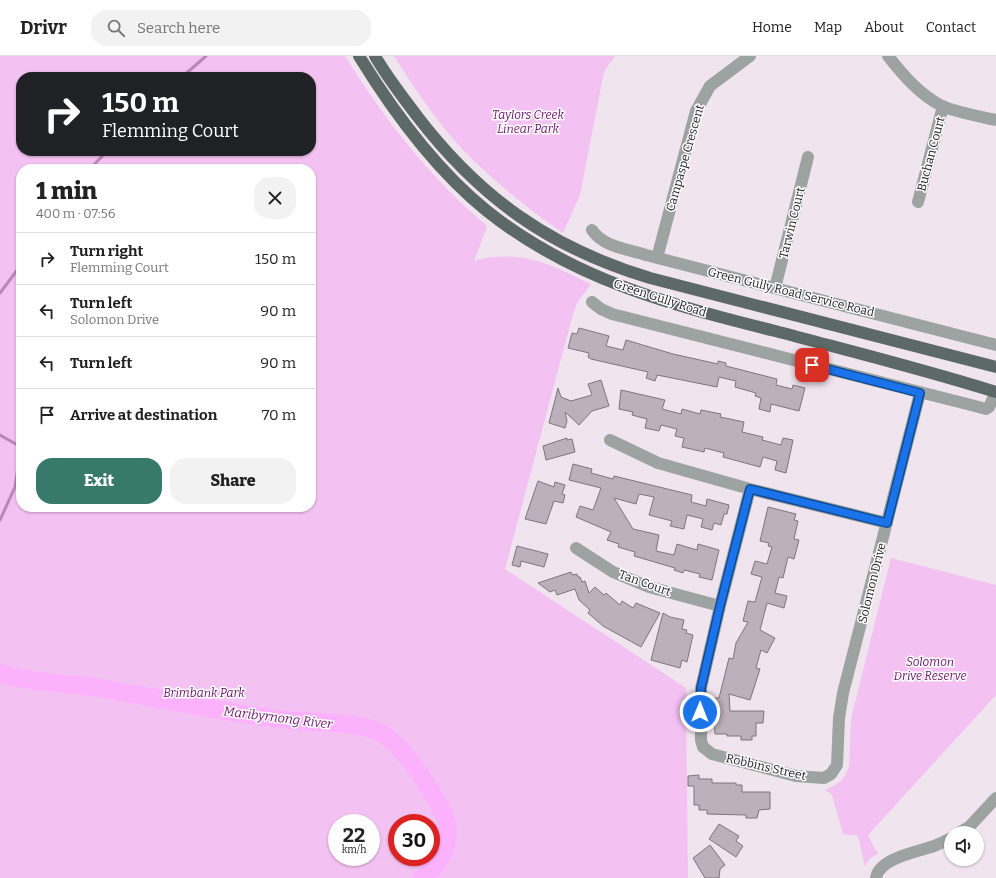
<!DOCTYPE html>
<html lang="en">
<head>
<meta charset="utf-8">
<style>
  body { margin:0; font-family:Bitter,serif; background:#f2f2f2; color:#222; height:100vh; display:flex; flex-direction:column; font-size:15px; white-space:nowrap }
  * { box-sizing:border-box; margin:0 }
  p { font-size:13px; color:#767676 }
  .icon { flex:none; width:22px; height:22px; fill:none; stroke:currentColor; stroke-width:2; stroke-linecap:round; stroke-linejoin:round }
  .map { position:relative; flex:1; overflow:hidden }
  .details { position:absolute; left:16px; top:108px; width:300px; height:348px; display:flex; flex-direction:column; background:#fff; border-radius:16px; box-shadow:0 1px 3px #0004 }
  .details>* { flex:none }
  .guide { position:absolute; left:16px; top:16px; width:300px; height:84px; border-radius:16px; box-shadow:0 1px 3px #0004; background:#202124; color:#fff; overflow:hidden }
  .tools { position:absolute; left:944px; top:770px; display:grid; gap:8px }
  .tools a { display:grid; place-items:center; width:40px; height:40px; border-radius:50%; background:#fff; box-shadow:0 1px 3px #0004; font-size:20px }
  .speed { position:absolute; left:328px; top:758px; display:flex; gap:8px; font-size:20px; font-weight:700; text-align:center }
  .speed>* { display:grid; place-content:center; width:52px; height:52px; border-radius:50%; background:#fff; box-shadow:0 1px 3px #0004; line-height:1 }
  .speed small { font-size:10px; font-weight:400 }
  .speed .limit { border:6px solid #d22; background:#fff; color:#111 }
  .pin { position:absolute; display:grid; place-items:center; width:34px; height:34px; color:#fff; margin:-17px; border-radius:8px; box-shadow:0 2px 6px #0006 }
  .me { position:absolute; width:44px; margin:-22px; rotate:1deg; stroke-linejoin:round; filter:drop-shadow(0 0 3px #0008) }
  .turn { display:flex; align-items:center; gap:14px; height:84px; padding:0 20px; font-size:18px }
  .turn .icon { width:52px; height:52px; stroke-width:2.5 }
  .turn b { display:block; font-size:28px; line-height:34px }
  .round { display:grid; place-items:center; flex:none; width:42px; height:42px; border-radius:16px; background:#f2f2f2 }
  .summary { display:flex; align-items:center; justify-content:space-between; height:68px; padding:0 20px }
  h1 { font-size:24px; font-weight:800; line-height:30px }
  .action { display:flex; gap:8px; margin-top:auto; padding:8px 20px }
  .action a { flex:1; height:46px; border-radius:16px; background:#377a6c; color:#fff; font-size:16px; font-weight:800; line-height:46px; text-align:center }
  .action a+a { background:#f2f2f2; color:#222 }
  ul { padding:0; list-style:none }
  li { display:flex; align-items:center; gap:12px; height:52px; padding:0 20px; border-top:1px solid #e0e0e0 }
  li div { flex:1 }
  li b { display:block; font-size:15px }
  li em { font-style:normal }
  header { display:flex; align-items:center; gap:24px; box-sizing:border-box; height:56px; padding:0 20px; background:#fff; border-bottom:1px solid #e0e0e0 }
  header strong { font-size:19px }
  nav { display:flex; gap:22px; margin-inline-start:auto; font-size:14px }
  .search { width:280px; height:36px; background:#f2f2f2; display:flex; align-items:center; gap:10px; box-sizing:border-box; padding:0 14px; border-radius:16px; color:#767676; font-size:15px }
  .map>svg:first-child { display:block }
  .green { fill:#f3c1f2; fill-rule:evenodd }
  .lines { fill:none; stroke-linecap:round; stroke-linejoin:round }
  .stream { stroke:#bb86bb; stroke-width:3 }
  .river { stroke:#fcb1fc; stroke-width:18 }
  .building { fill:#bbb0bb; stroke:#7f757f }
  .minor { stroke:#9ca3a1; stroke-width:12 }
  .major { stroke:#5d6966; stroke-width:12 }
  .route-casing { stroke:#114b97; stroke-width:10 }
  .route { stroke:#1a73e8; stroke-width:7 }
  .labels { text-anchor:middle; stroke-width:3; stroke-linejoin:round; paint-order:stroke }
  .park-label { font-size:12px; font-style:italic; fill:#6b126d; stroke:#fff }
  .street-label { font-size:12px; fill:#242024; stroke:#fff }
  .water-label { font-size:13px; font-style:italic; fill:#6d156f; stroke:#fff }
</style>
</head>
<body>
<header>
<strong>Drivr</strong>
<div class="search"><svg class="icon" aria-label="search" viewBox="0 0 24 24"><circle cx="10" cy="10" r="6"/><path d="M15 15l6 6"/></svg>Search here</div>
<nav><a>Home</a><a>Map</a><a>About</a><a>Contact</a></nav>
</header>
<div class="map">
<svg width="996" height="822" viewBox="0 0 996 822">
  <rect width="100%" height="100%" fill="#f0e4ef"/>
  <path class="green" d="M0 0H345C384 63 430 122 487 170L474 205C481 203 488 201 495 201 531 197 560 213 591 228L577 247 573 258 505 513 686 632 688 822H0ZM21 21H311V95H21ZM21 113H311V451H21ZM337 767H371V801H337ZM397 767H431V801H397Z
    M394 0H615L604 16 580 139 563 177C531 155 501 131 473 104 443 75 416 35 394 0Z
    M891 502 996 529V639L868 779 876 795 879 797 869 803 865 811 858 780 843 778 832 739 825 734C837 729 845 724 849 710L851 663Z"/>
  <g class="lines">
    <path class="stream" d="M182 21 206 0
      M90 113 107 95
      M0 237 21 209
      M0 379 21 391
      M0 464 15 431 21 392"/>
    <path class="river" d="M0 617C31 627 66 627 99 632 159 642 218 655 278 663 307 667 350 664 377 675 401 685 433 735 444 759 454 782 442 808 422 822"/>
  </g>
  <path class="building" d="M579 272 609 280 606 290 623 294 626 284 673 298 718 308V305L726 307V310L777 323 776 329 792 333 793 329 805 332 799 355 771 348 770 356 759 353 761 342 755 340 756 337 735 331 736 325 719 321 717 331 657 319 655 325 646 322 648 316 591 303 588 301 589 297 568 292 572 277 577 278Z
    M601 324 609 350 592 355 579 369 565 356 567 365 565 372 549 367 558 332 561 341 571 345 592 339 588 328Z
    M621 334 665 344 662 353 681 358 682 353 700 358 701 354 721 358 720 361 744 366 742 376 763 381 762 384 781 389 783 382 793 384 786 417 775 414 777 405 763 401 760 411 723 401 724 397 705 392 704 396 682 391 684 382 675 380 677 373 661 369 659 375 645 372 647 363 632 359 633 356 619 353Z
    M567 382V384L572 383 575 396 546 404 543 390Z
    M573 408 592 413 591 417 613 423 614 420 692 439 691 446 706 450 707 443 729 449 727 458H724L721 469 714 467 712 474 701 471 703 463 687 459 684 473 670 470 672 465 649 459 654 441 639 438 636 448 614 442 633 473 659 479 656 495 674 499 677 488 697 494 698 488 719 494 712 524 699 521 700 518 684 514 683 517 674 514 675 512 634 500 635 496 618 491 619 488 607 484 611 476 576 461 580 450 593 454 601 432 569 424Z
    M538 425 554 431 555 426 565 429 562 438 565 439 563 447 554 445 546 468 525 463Z
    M768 451 796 458 794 464 798 465 794 483 799 484 794 503 788 501 783 522 779 521 775 537 787 540 784 552 767 547 760 574 775 582 767 597 761 594 756 612 760 613 750 644 729 638 730 655H764L763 667H756V680H752V684H741V680H727V678H715L713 642H719L729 602 733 603 736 587 748 566 743 565 748 545 755 546 762 521 751 518 755 505 767 508 772 491 768 490 769 487 760 485Z
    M517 490 548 498 544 511 521 505 520 511 512 509Z
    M571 516 572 519 577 518 578 521H580L582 526 585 525 589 537 595 531 604 539 606 537 620 549 622 545 633 552 636 547 660 557 641 591 603 570 588 557 590 554 579 544 575 533 557 539 555 534 550 536 538 527Z
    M663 557 670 561 684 564 682 573 687 574 686 577 693 579 687 606 682 604 680 612 651 604Z
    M699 719V723H712V727H736V729H742V736H770V753L759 754 757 762H746V759L707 758V754H699V749H694V730H688V720Z
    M719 768 739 780 736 785 743 790 736 801 709 783Z
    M710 789 725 809 720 813 719 822H705L693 802Z"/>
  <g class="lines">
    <path class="minor" d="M888 0C903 19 920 39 942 50 959 57 978 60 996 64
      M918 146 943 50
      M592 174C603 191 628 193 646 199L996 289
      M657 202 696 55 710 30 750 0
      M775 232 808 101
      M592 246 601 253 612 258 975 350 986 353 989 351 996 336
      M610 384 658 407 750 433 887 467
      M750 433 720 550 701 632V684L703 691 712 698 796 720 824 722 831 718 837 709 839 662 843 637 920 337
      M576 492 613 516 649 531 720 550
      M959 777 969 771 996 742
      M876 822C879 802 917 796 934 790 940 788 945 785 951 782"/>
    <path class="major" d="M359 0C394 57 435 113 487 155 576 226 676 250 783 277 854 296 926 314 996 336
      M375 0C387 21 402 40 417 60 480 142 550 192 650 222L996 311"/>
  </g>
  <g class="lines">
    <defs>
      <path id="route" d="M700 656 701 632 720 550 750 433 887 467 920 337 812 309"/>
    </defs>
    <use href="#route" class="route-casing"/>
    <use href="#route" class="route"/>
  </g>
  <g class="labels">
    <g class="park-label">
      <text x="528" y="63">Taylors Creek<tspan x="528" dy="14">Linear Park</tspan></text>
      <text x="930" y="610">Solomon<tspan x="930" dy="14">Drive Reserve</tspan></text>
      <text x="204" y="641">Brimbank Park</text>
    </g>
    <g class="street-label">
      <text transform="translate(931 98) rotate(-75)" y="4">Buchan Court</text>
      <text transform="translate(685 102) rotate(-74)" y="4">Campaspe Crescent</text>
      <text transform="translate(792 167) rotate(-76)" y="4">Tarwin Court</text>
      <text transform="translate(791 236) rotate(14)" y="4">Green Gully Road Service Road</text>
      <text transform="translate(660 242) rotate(18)" y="4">Green Gully Road</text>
      <text transform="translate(645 527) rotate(20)" y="4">Tan Court</text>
      <text transform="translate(872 527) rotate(-76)" y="4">Solomon Drive</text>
      <text transform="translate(766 711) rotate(13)" y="4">Robbins Street</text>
    </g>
    <g class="water-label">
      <text transform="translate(278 661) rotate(7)" y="5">Maribyrnong River</text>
    </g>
  </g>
</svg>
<div class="tools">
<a><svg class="icon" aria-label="sound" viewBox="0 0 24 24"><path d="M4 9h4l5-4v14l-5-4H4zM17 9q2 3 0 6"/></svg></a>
</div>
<div class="speed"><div>22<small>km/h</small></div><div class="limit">30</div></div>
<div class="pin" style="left:812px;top:309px;background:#d93025"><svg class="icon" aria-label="arrive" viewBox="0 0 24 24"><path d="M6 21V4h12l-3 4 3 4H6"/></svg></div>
<svg class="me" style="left:700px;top:656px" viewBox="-20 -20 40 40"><circle r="17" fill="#1a73e8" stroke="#fff" stroke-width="3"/><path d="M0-11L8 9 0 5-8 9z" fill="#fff"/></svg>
<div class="guide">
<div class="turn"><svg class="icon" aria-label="right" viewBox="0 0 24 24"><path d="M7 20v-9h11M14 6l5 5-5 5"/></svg><div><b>150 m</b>Flemming Court</div></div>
</div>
<section class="details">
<div class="summary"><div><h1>1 min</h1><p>400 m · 07:56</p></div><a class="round"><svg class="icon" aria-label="close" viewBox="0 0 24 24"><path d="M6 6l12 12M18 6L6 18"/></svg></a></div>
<ul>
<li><svg class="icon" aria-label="right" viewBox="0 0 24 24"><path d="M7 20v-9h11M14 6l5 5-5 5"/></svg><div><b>Turn right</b><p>Flemming Court</p></div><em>150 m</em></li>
<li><svg class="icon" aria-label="left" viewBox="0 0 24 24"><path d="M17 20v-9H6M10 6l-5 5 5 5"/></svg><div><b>Turn left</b><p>Solomon Drive</p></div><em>90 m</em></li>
<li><svg class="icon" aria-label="left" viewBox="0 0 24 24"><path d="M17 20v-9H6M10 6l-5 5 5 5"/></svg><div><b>Turn left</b></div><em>90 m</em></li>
<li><svg class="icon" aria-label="arrive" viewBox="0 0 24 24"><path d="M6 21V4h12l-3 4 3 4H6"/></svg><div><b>Arrive at destination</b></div><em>70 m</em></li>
</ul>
<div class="action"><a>Exit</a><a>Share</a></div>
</section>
</div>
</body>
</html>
